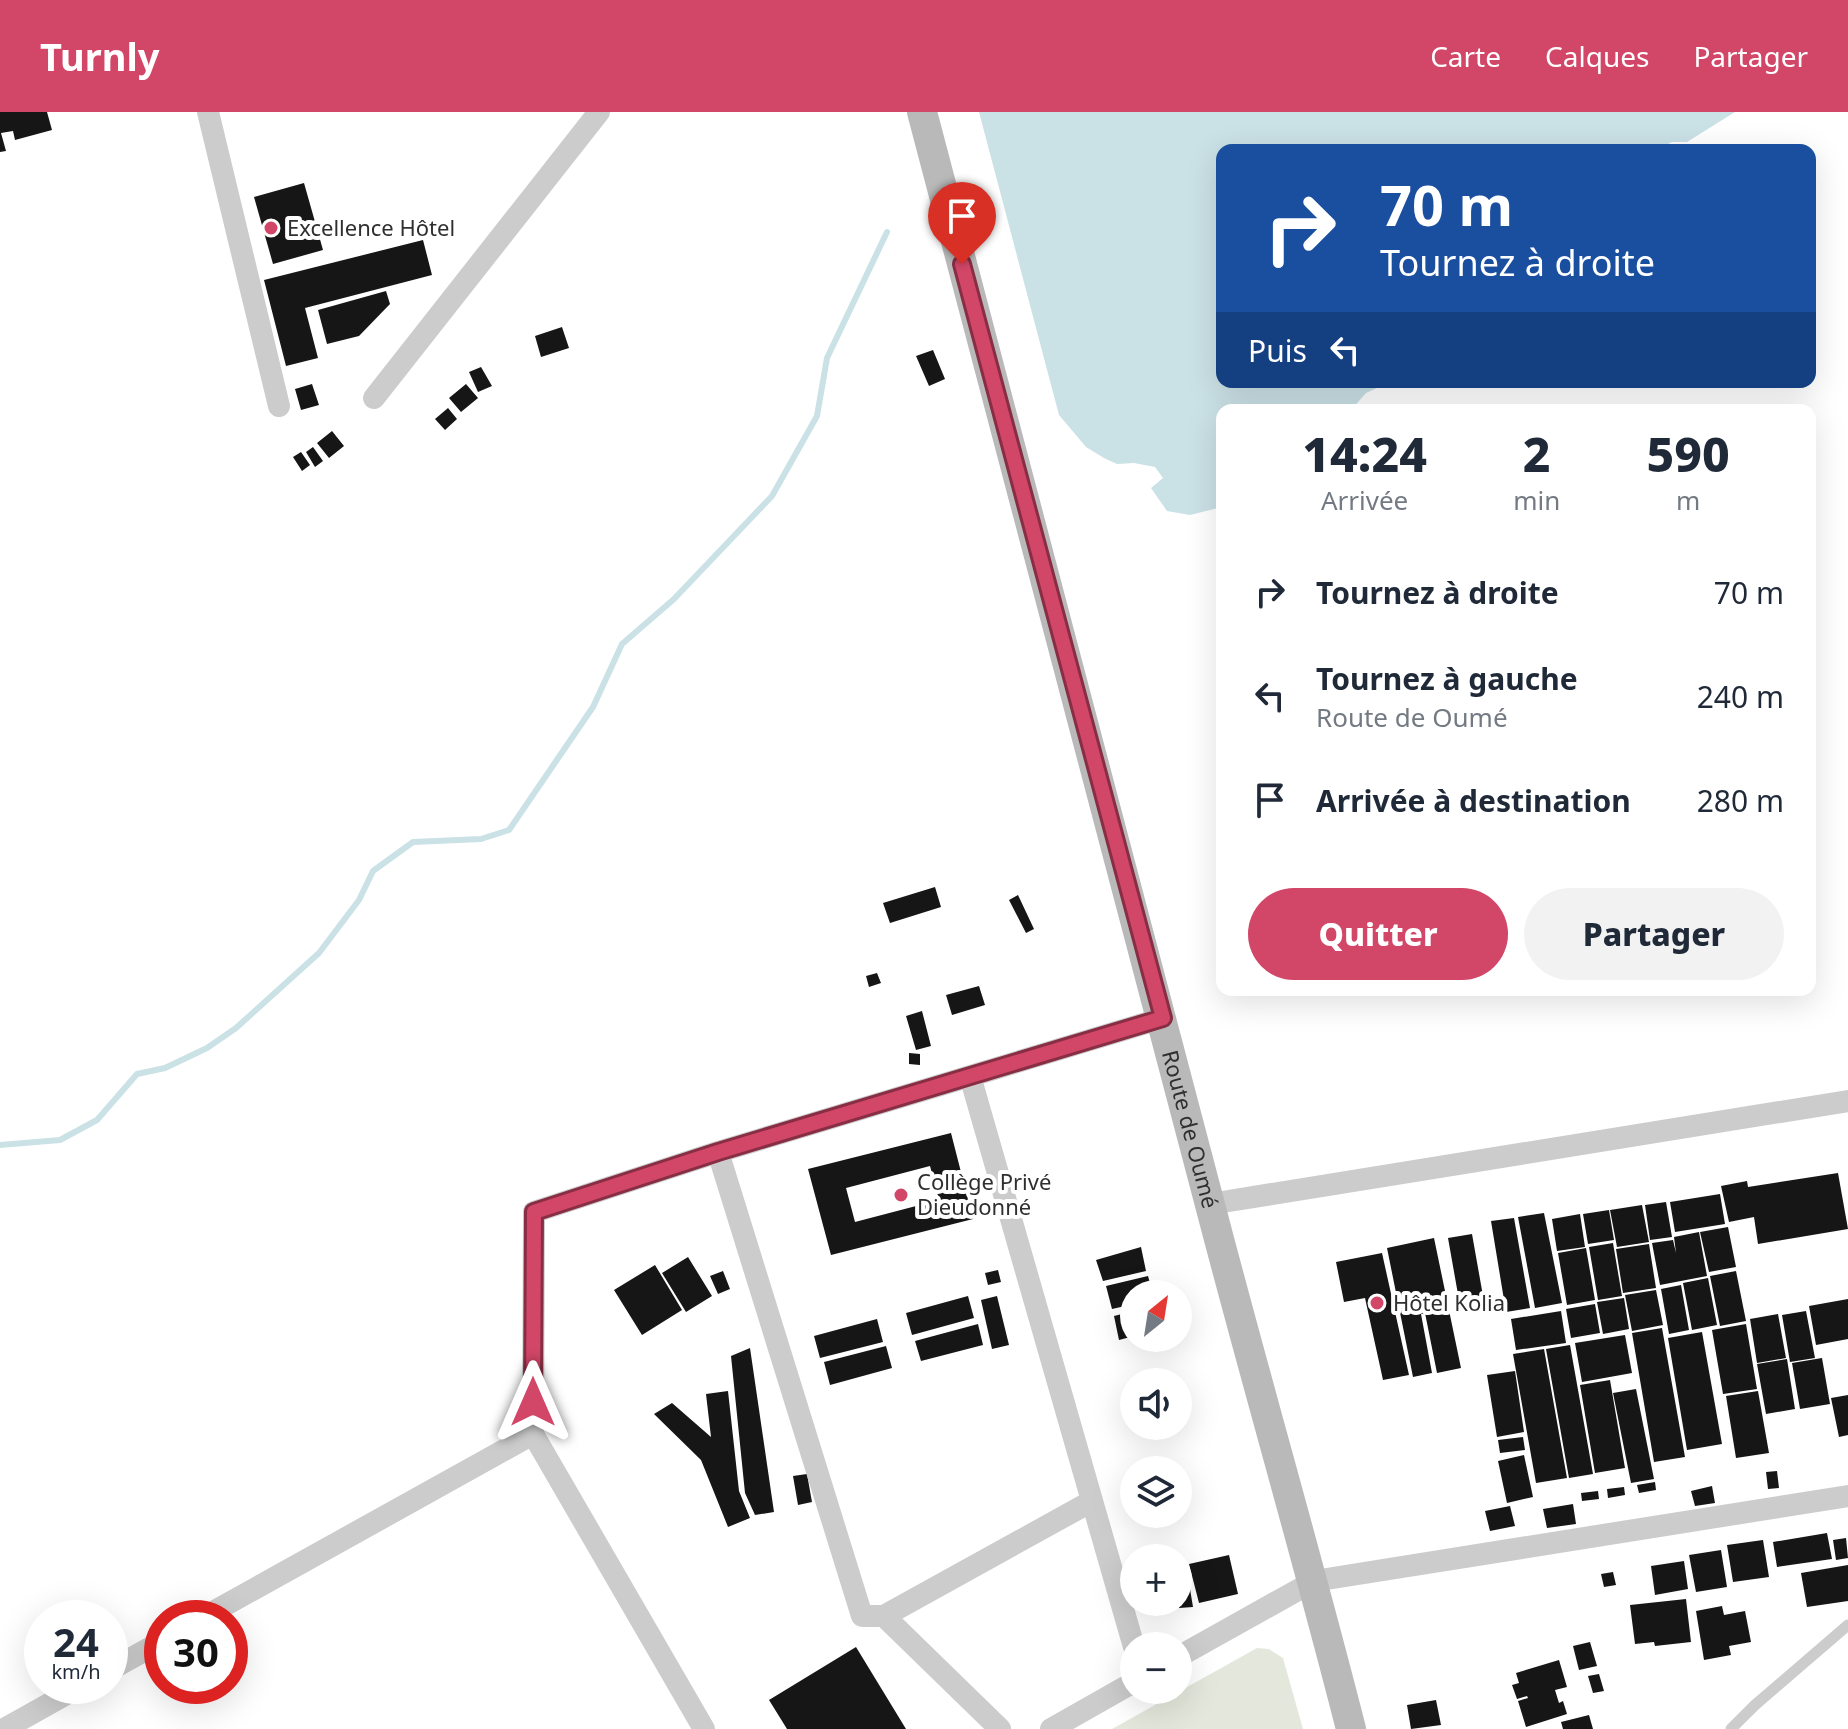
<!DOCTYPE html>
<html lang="fr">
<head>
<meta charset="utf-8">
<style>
  body { margin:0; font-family:"Noto Sans",sans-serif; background:#f2f2f3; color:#1f2937; height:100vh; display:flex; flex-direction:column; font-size:30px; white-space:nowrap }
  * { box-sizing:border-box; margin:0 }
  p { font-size:26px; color:#747a83 }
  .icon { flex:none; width:44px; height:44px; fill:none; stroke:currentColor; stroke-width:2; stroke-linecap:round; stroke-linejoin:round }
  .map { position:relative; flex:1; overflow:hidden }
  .details { position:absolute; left:1216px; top:292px; width:600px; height:592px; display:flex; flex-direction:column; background:#fff; border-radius:16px; box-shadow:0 8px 32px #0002 }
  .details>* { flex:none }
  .top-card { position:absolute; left:1216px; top:32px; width:600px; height:244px; border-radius:16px; box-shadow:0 8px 32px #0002; background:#1a4fa0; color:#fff; overflow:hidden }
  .needle { width:52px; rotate:30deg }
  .controls { position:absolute; left:1120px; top:1168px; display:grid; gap:16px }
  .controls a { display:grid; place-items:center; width:72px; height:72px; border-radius:50%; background:#fff; box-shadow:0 8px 32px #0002; font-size:40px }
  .speed { position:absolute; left:24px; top:1488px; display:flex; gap:16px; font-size:40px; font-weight:700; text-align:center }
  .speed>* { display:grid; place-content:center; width:104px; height:104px; border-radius:50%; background:#fff; box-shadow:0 8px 32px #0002; line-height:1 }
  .speed small { font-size:20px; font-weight:400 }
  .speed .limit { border:12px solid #d22; background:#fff; color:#111 }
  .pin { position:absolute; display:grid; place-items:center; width:68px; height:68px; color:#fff; margin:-82px -34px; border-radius:50% 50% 50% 0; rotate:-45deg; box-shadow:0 0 8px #0007 }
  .pin .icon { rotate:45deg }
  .me { position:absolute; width:88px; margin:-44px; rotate:0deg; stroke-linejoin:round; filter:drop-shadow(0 0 6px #0008) }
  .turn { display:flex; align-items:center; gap:28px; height:168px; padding:0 32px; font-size:36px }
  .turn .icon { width:104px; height:104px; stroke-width:2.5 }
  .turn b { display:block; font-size:56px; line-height:68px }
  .then { display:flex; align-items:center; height:76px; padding:0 32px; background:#0003; gap:16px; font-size:30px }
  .eta { display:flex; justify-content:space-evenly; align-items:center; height:136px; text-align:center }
  .eta b { font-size:48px; font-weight:800; line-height:56px }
  .primary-button { display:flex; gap:16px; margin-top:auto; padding:16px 32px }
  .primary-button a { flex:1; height:92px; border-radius:48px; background:#d24668; color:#fff; font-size:32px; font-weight:800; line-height:92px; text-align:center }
  .primary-button a+a { background:#f2f2f3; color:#1f2937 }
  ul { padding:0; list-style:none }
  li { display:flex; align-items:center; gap:24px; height:104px; padding:0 32px }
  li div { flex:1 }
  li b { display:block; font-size:30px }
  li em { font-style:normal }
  header { display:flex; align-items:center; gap:48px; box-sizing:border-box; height:112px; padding:0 40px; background:#d24668; color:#fff }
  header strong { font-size:38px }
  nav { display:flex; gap:44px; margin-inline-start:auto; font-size:28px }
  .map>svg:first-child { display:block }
  .green { fill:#e4e8dc }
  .water { fill:#cae1e6 }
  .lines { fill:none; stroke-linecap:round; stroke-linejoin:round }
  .stream { stroke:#cae1e6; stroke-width:6 }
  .building { fill:#161616; fill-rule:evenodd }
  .service { stroke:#ccc; stroke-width:11 }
  .minor { stroke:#ccc; stroke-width:22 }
  .secondary { stroke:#b9b9b9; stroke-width:30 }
  .route-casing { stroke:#882e44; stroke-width:20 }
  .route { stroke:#d24668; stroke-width:14 }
  .poi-dot { fill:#d24668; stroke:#fff; stroke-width:3 }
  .labels { text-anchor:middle; stroke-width:8; stroke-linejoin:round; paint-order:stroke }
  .poi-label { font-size:22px; fill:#2f2f2f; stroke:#fff; text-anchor:start }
  .street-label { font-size:22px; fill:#2f2f2f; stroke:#fff }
</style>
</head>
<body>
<header>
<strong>Turnly</strong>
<nav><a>Carte</a><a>Calques</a><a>Partager</a></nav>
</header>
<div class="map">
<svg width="1848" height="1617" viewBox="0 0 1848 1617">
  <rect width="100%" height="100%" fill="#fff"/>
  <path class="green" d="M1257 1536 1269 1537 1283 1546 1303 1617H1112Z"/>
  <path class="water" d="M979 0H1735L1687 30H1672L1656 38H1222V270H1381L1379 275 1366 281 1351 298H1222V395L1190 403 1167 399 1151 376 1163 366 1155 355 1134 351 1117 352 1104 346 1086 335 1059 303Z"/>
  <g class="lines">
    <path class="stream" d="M0 1033 60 1028 97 1008 137 962 165 956 207 936 236 916 319 841 359 788 373 759 413 730 481 727 509 718 593 595 622 532 674 487 772 384 817 304 827 246 887 120"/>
  </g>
  <path class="building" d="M0 0H47L52 18 15 28 13 19 1 21 6 39 0 40Z
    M304 71 323 138 273 152 254 85Z
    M423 128 432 163 305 196 318 246 286 254 264 168Z
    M386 179 390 192 359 224 327 232 318 198Z
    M562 215 569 236 541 245 535 224Z
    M933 238 945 267 929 274 916 244Z
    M481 255 492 274 478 280 469 260Z
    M312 272 319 293 301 298 295 277Z
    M466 272 478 286 461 300 449 286Z
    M448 296 457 307 445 318 435 307Z
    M332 319 344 334 329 346 317 331Z
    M313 335 323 349 315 355 306 340Z
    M301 340 310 353 302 359 293 345Z
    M935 775 941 795 890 811 883 791Z
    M1018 783 1034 817 1026 821 1009 788Z
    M877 861 881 871 869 875 866 864Z
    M979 874 985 893 952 903 946 883Z
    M922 899 931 934 916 938 906 904Z
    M909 941 920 942V953L909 952Z
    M951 1021 973 1107 831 1143 808 1057ZM930 1054 939 1088 855 1110 846 1076Z
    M1838 1061 1848 1117 1758 1132 1754 1105 1729 1110 1721 1074 1747 1069 1748 1075Z
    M1720 1082 1725 1112 1675 1120 1670 1090Z
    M1666 1090 1672 1125 1650 1128 1645 1093Z
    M1642 1093 1649 1130 1617 1135 1610 1098Z
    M1609 1098 1614 1128 1588 1132 1583 1102Z
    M1544 1101 1562 1191 1535 1196 1518 1105Z
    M1580 1102 1585 1135 1557 1139 1552 1107Z
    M1514 1106 1530 1196 1506 1200 1491 1109Z
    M1728 1115 1736 1155 1709 1160 1700 1120Z
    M1699 1120 1707 1164 1660 1173 1652 1131 1673 1128 1676 1141 1674 1125Z
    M1472 1122 1483 1184 1459 1188 1448 1126Z
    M1434 1126 1461 1256 1437 1261 1425 1201 1421 1202 1432 1261 1413 1265 1387 1136Z
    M1613 1131 1622 1184 1598 1188 1589 1135Z
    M1649 1132 1656 1176 1623 1181 1616 1137Z
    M1141 1135 1146 1159 1103 1169 1096 1148Z
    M1586 1136 1595 1188 1567 1193 1558 1141Z
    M1382 1141 1409 1263 1383 1268 1365 1186 1344 1190 1336 1150Z
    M688 1145 712 1184 686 1200 662 1161Z
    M655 1153 682 1198 642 1223 614 1178Z
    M998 1158 1001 1170 988 1173 985 1161Z
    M723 1159 730 1177 718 1182 710 1164Z
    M1736 1159 1746 1209 1720 1214 1710 1164Z
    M1148 1164 1153 1182H1134V1192L1112 1197 1106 1174Z
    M1708 1166 1717 1213 1692 1218 1683 1171Z
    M1681 1173 1689 1218 1669 1222 1661 1177Z
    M1656 1178 1663 1213 1632 1219 1625 1183Z
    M968 1184 974 1206 912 1223 906 1201Z
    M997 1184 1009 1233 992 1237 981 1188Z
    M1624 1186 1629 1217 1603 1222 1597 1190Z
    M1848 1187V1227L1816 1233 1809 1194Z
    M1481 1188 1484 1200 1470 1202 1467 1190Z
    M1595 1192 1600 1221 1571 1226 1566 1197Z
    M1134 1199V1224L1119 1228 1114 1204Z
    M1561 1199 1566 1231 1516 1238 1511 1207Z
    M1806 1199 1815 1246 1790 1250 1782 1203Z
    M1778 1202 1786 1246 1757 1251 1750 1207Z
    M877 1207 883 1230 820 1246 814 1224Z
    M978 1212 983 1233 921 1249 915 1229Z
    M1746 1212 1757 1277 1723 1282 1712 1218Z
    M1662 1216 1685 1345 1654 1350 1632 1221Z
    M1702 1220 1722 1332 1687 1338 1668 1226Z
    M1625 1223 1632 1261 1582 1270 1575 1231Z
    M1570 1233 1593 1362 1569 1366 1546 1237Z
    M886 1234 892 1256 830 1273 824 1250Z
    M750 1236 774 1400 755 1403 745 1381 731 1244Z
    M1544 1237 1567 1366 1536 1371 1513 1242Z
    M1822 1246 1830 1292 1800 1297 1792 1251Z
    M1787 1247 1795 1297 1766 1302 1757 1252Z
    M1515 1259 1524 1320 1497 1325 1487 1263Z
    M1610 1268 1625 1356 1595 1361 1580 1273Z
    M1636 1277 1654 1367 1631 1371 1613 1281Z
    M728 1279 739 1379 750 1406 728 1415 701 1348 654 1302 672 1291 711 1325 706 1282Z
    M1758 1279 1769 1341 1736 1346 1726 1284Z
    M1848 1283V1323L1839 1325 1831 1286Z
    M1523 1325 1525 1338 1500 1341 1498 1328Z
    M1524 1343 1533 1385 1507 1391 1498 1349Z
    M1777 1359 1779 1376 1768 1377 1766 1360Z
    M807 1362 812 1390 798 1393 793 1364Z
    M1655 1370 1656 1378 1639 1381 1637 1373Z
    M1712 1374 1715 1391 1695 1394 1691 1379Z
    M1624 1375 1625 1383 1608 1386 1607 1377Z
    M1598 1379 1599 1387 1582 1389 1581 1381Z
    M1573 1392 1576 1412 1547 1416 1543 1397Z
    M1510 1394 1515 1414 1490 1419 1485 1399Z
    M1827 1421 1832 1447 1777 1455 1773 1430Z
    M1846 1426 1848 1446 1836 1448 1833 1428Z
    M1763 1428 1769 1465 1733 1470 1727 1433Z
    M1721 1438 1727 1475 1696 1480 1689 1443Z
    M1229 1443 1238 1482 1199 1491 1189 1452Z
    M1684 1449 1688 1477 1655 1483 1651 1454Z
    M1848 1453V1489L1807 1495 1801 1461Z
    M1613 1460 1616 1473 1604 1475 1601 1462Z
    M1190 1477 1193 1495 1179 1496 1178 1478Z
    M1686 1487 1691 1530 1655 1534 1654 1530 1635 1532 1630 1493Z
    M1722 1494 1724 1503 1745 1499 1751 1530 1729 1534 1731 1543 1704 1548 1696 1499Z
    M1590 1530 1597 1554 1579 1558 1573 1534Z
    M856 1535 906 1617H787L769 1588Z
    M1559 1548 1567 1575 1555 1578 1559 1591 1563 1589 1567 1602 1526 1615 1518 1589 1528 1586 1527 1584 1517 1587 1512 1573 1519 1571 1516 1561Z
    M1599 1562 1604 1579 1593 1581 1588 1564Z
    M1436 1588 1441 1613 1411 1617 1407 1593Z
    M1589 1603 1593 1617H1563L1561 1610Z"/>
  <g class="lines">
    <path class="service" d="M1731 1617 1755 1593 1848 1513"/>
    <path class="minor" d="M208 0 279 294
      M374 286 599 0
      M970 964 1134 1535
      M718 1040 862 1504H884L1092 1389
      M1210 1092 1848 989
      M884 1504 1000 1617
      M202 1506 533 1322
      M1178 1545 1314 1469 1848 1384
      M110 1558 162 1529
      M4 1617 81 1574
      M704 1617 533 1322 534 1100 718 1040 1163 906
      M1051 1617 1134 1570"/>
    <path class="secondary" id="s1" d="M922 0C1017 363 1114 726 1209 1089 1255 1266 1306 1440 1351 1617"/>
  </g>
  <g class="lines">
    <defs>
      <path id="route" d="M533 1290 534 1100 718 1040 1163 906 962 152"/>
    </defs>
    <use href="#route" class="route-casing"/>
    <use href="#route" class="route"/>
  </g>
  <g class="poi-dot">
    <circle cx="271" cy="116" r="8"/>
    <circle cx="901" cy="1083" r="8"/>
    <circle cx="1377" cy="1191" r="8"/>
  </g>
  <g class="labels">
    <g class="poi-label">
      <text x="287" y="124">Excellence Hôtel</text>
      <text x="917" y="1078">Collège Privé<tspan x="917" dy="25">Dieudonné</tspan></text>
      <text x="1393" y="1199">Hôtel Kolia</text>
    </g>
    <g class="street-label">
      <text dy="8" stroke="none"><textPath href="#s1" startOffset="1052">Route de Oumé</textPath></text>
    </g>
  </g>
</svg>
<div class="controls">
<a><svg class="needle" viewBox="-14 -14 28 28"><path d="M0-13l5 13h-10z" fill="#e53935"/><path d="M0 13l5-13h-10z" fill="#747a83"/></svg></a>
<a><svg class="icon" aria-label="sound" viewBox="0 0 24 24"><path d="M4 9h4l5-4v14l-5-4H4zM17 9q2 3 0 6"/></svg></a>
<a><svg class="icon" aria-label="layers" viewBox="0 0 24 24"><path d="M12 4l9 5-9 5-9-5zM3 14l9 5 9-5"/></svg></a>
<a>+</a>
<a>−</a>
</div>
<div class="speed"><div>24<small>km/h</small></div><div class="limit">30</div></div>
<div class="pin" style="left:962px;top:152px;background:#d93025"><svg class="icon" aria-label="arrive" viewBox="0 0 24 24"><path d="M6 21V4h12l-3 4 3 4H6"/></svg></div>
<svg class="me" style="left:533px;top:1290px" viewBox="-20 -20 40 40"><path d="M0-17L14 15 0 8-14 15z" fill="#d24668" stroke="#fff" stroke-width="4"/></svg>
<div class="top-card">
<div class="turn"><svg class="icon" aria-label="right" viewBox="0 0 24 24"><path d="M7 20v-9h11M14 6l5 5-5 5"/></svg><div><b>70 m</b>Tournez à droite</div></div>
<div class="then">Puis<svg class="icon" aria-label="left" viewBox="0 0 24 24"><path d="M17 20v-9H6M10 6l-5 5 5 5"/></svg></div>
</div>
<section class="details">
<div class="eta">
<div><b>14:24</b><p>Arrivée</p></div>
<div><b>2</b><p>min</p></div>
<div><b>590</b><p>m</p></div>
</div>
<ul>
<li><svg class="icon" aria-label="right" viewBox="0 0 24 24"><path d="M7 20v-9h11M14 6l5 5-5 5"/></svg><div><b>Tournez à droite</b></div><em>70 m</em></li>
<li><svg class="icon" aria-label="left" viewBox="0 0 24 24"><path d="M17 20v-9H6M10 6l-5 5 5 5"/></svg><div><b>Tournez à gauche</b><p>Route de Oumé</p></div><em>240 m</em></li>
<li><svg class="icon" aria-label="arrive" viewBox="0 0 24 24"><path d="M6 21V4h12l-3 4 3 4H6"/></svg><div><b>Arrivée à destination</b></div><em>280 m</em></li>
</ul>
<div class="primary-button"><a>Quitter</a><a>Partager</a></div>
</section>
</div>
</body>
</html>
